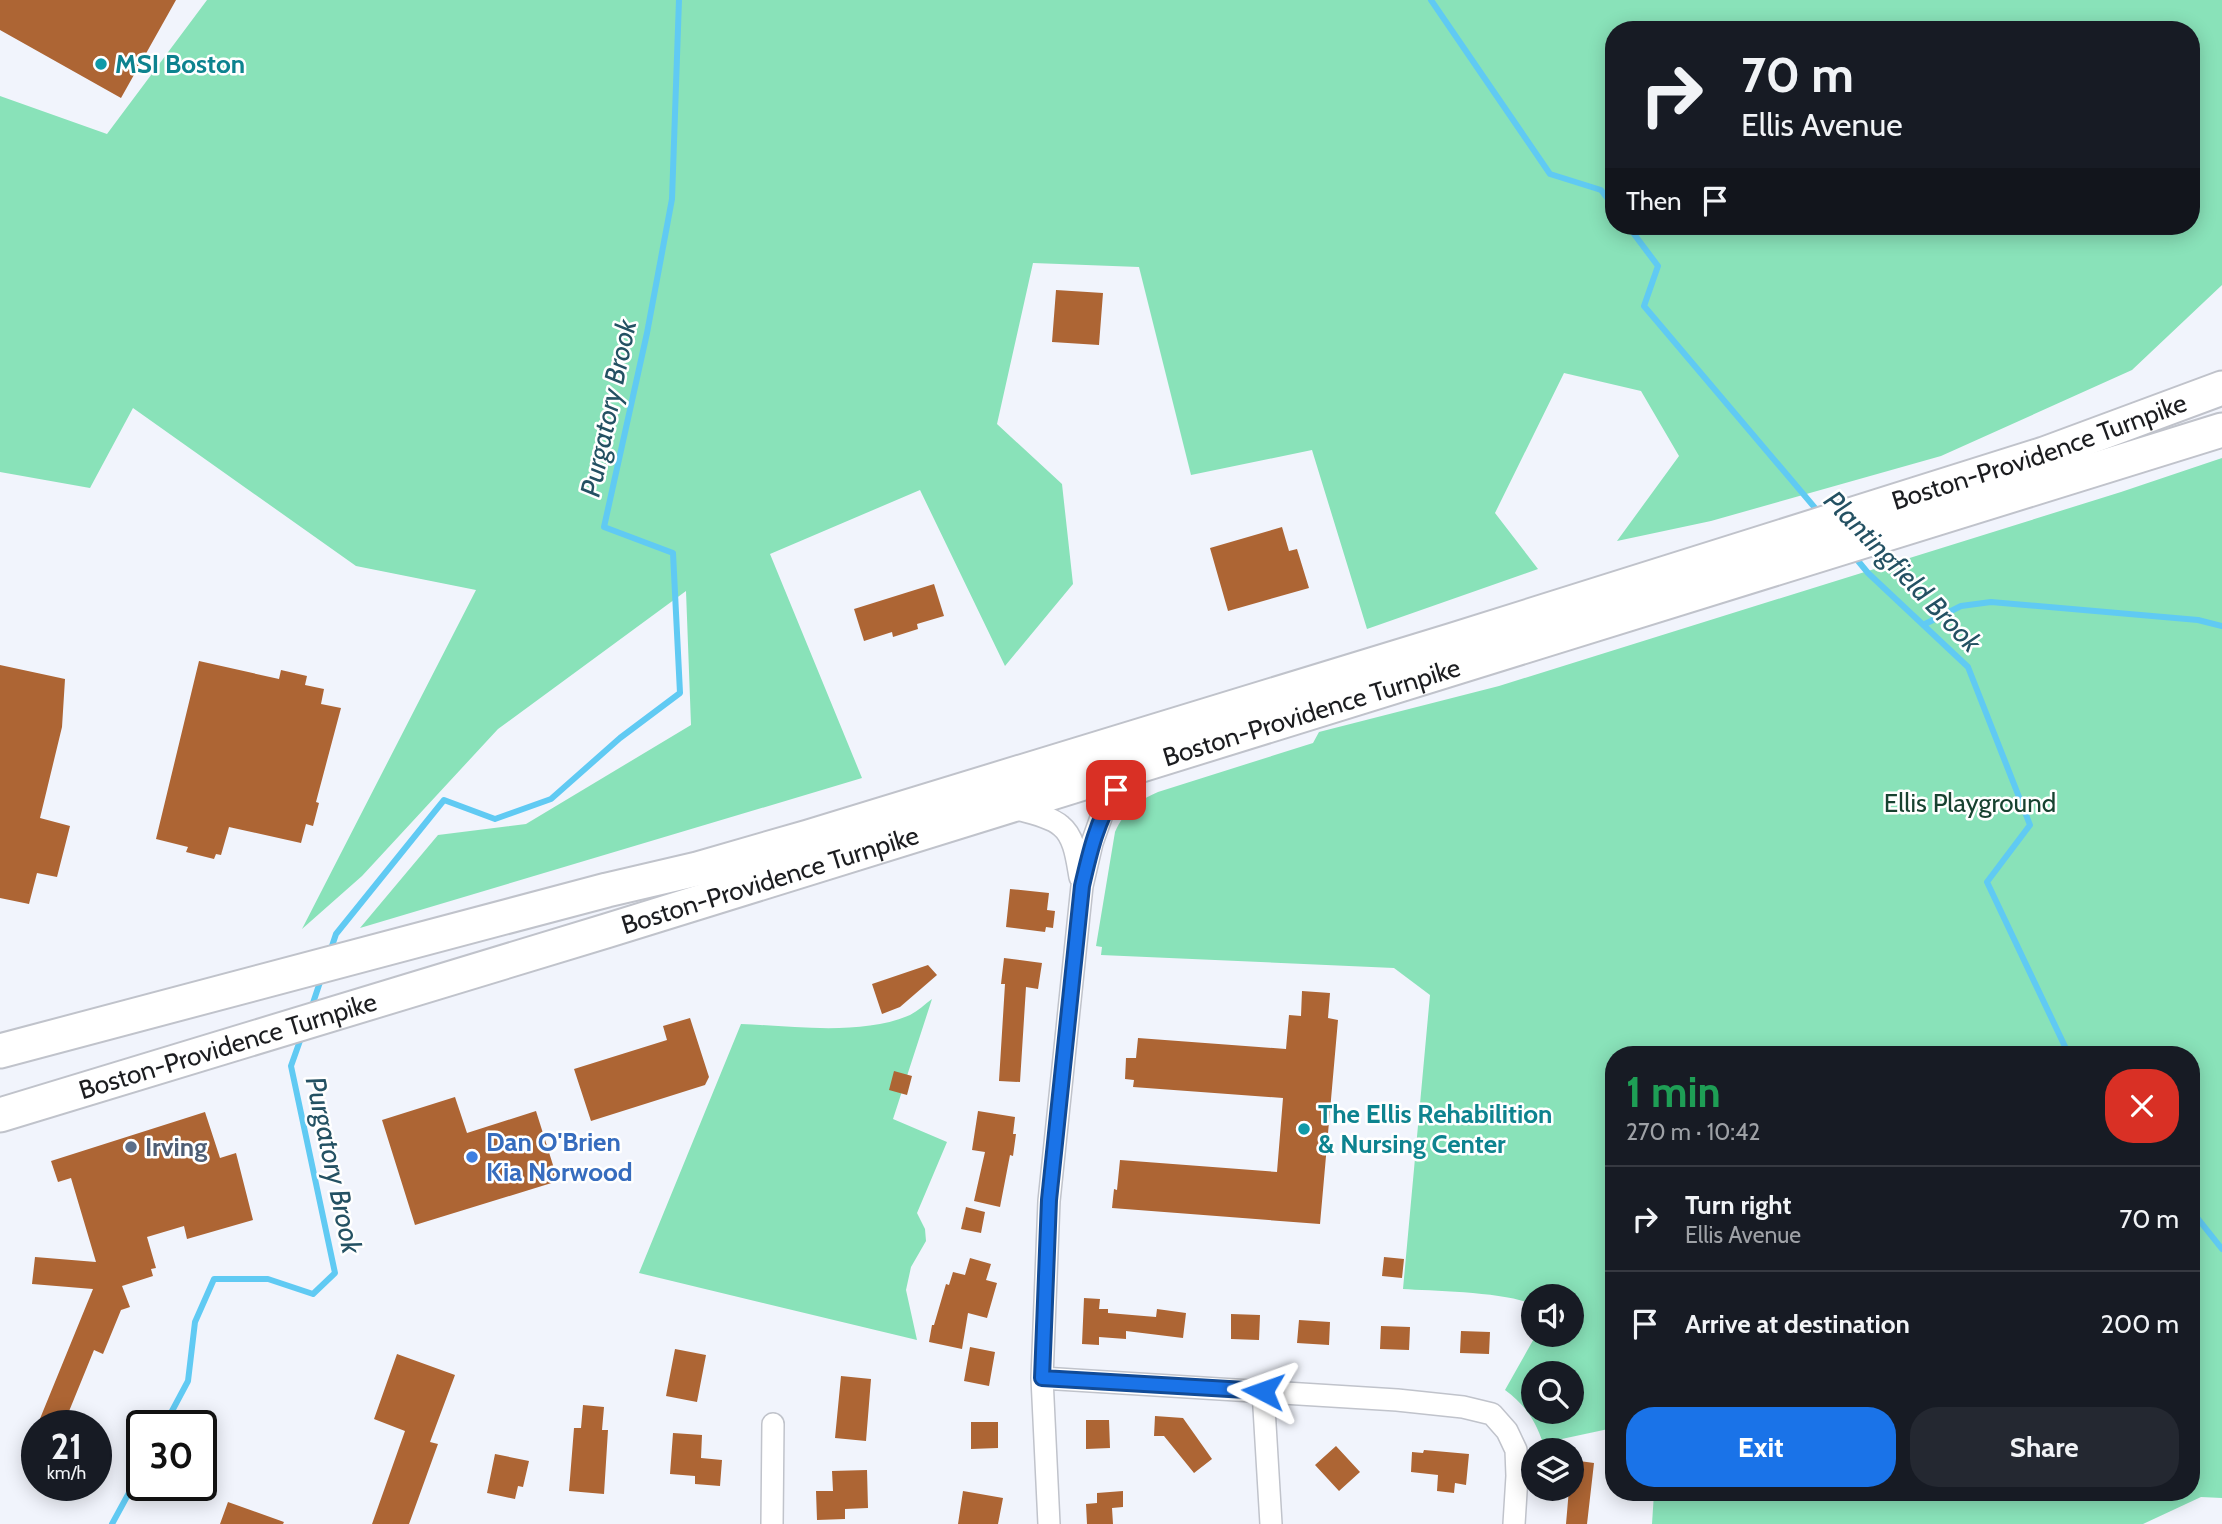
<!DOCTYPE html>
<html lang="en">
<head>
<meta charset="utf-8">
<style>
  body { margin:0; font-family:Cabin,sans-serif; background:#242831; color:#f1f3f6; height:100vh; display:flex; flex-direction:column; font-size:26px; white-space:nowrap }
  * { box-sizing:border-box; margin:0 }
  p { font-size:23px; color:#9ea1a6 }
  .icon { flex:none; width:38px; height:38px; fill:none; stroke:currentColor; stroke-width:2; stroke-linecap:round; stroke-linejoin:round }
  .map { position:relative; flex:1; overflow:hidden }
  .panel { position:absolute; left:1605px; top:1046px; width:595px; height:455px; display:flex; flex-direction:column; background:#171b24; border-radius:28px; box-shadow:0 4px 18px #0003 }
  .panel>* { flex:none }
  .hud { position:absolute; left:1605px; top:21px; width:595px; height:214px; border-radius:28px; box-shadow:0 4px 18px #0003; background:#171b24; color:#f1f3f6; overflow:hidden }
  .fabs { position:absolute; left:1521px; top:1284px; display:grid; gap:14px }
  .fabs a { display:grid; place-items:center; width:63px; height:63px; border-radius:50%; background:#171b24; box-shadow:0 4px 18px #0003; font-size:35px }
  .speed { position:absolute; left:21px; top:1410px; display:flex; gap:14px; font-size:35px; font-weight:700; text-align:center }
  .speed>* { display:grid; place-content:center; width:91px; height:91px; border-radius:50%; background:#171b24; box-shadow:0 4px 18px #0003; line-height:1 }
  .speed small { font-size:18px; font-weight:400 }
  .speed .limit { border:4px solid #111; border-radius:10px; background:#fff; color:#111 }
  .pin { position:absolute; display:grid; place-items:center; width:60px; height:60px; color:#fff; margin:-30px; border-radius:14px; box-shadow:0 4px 10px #0006 }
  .me { position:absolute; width:77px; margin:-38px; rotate:274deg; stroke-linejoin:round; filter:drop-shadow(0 0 5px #0008) }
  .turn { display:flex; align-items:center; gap:24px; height:147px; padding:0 21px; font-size:32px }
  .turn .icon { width:91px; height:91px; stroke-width:2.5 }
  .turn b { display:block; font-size:49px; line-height:60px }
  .then { display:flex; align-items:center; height:66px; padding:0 21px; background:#0003; gap:14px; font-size:26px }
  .round { display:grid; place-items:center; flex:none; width:74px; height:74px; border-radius:28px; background:#242831 }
  .headline { display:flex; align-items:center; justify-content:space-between; height:119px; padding:0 21px }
  h1 { font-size:42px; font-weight:700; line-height:52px; color:#1e9e55 }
  .button { display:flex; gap:14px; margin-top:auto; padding:14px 21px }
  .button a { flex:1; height:80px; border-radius:28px; background:#1a73e8; color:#fff; font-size:28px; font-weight:700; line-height:80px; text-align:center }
  .button a+a { background:#242831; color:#f1f3f6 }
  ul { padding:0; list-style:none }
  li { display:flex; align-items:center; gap:21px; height:105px; padding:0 21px; border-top:2px solid #363941 }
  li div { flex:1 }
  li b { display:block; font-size:26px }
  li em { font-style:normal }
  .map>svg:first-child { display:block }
  .green { fill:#89e2b9; fill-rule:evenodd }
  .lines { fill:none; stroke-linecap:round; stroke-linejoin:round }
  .stream { stroke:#60caf3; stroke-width:6 }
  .building { fill:#ad6534 }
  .minor-casing { stroke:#c0c3cb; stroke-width:24 }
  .primary-casing { stroke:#c0c3cb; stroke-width:37 }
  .minor { stroke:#fff; stroke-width:21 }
  .primary { stroke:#fff; stroke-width:33 }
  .route-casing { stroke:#114b97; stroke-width:18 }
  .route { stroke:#1a73e8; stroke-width:12 }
  .culture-dot { fill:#0f9aa8; stroke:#fff; stroke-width:2.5 }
  .service-dot { fill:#5c6f8a; stroke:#fff; stroke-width:2.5 }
  .shop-dot { fill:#3f7fe0; stroke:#fff; stroke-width:2.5 }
  .labels { text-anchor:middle; stroke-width:5; stroke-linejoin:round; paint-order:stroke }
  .culture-label { font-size:26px; font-weight:bold; fill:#0d838f; stroke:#fff; text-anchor:start }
  .street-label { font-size:26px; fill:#1c1d20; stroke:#fff }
  .park-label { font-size:26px; fill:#174230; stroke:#fff }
  .shop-label { font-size:26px; font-weight:bold; fill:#366cbe; stroke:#fff; text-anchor:start }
  .service-label { font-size:26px; font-weight:bold; fill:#4e5e75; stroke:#fff; text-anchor:start }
  .water-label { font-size:28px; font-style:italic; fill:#245163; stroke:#fff }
</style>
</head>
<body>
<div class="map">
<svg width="2222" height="1524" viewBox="0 0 2222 1524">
  <rect width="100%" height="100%" fill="#f1f4fc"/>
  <path class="green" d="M207 0H2222V285L2132 370 1941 456 1711 521 1617 541 1679 456 1641 391 1564 373 1495 513 1538 569 1367 629 1312 450 1191 475 1139 267 1033 263 997 424 1062 484 1073 584 1005 666 920 490 770 554 862 778 360 928 438 835 526 824 691 725 686 591 498 729 362 876 302 929 476 590 356 566 133 408 90 488 0 472V96L107 134ZM1614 30H2191V226H1614Z
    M2222 458V1498L2201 1497 2143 1524H1652L1654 1493H2191V1055H1614L1613 1428 1543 1443C1535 1419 1525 1405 1505 1390L1536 1335H1572V1297H1533V1305C1510 1292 1433 1291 1403 1289L1430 995 1394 968 1101 955 1102 947 1096 946 1115 832C1125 810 1137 801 1158 792L1313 743 1319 732 1499 686 2121 492ZM1533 1374H1572V1412H1533Z
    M932 999 893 1119 947 1142 917 1213 925 1229 926 1241 911 1267 906 1290 917 1340 639 1273 741 1024C792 1026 862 1036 910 1015 918 1011 925 1004 932 999Z"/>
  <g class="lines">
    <path class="stream" d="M1431 0 1550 174 1601 190 1614 207
      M1628 226 1658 266 1644 306 1821 515
      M1854 556 1868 573 1968 667 2030 825 1987 882 2069 1055
      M1923 625 1961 606 1991 602 2198 620 2222 626
      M330 952 336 934 444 800 495 819 551 799 620 738 680 693 673 553 604 527 647 333 672 199 679 0
      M311 1009 322 976
      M2191 1210 2222 1249
      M164 1426 188 1381 195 1322 214 1279H268L313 1294 335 1273 291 1066 302 1035
      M112 1524 142 1469"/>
  </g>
  <path class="building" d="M0 0H176L121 98 0 30Z
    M1056 290 1103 293 1099 345 1052 342Z
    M1282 527 1289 551 1297 549 1309 588 1228 611 1210 548Z
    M934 584 944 616 917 624 918 629 893 637 892 632 864 641 854 609Z
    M199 661 279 679 281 670 307 676 305 685 324 689 321 704 341 708 316 802 319 803 313 826 306 824 301 843 229 827 221 855 216 854 214 859 186 852 188 847 156 839Z
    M0 665 65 679 62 727 40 818 70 826 57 877 37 873 29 904 0 898Z
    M1010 889 1049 893 1047 910 1055 911 1053 928 1046 927 1045 932 1006 927Z
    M1004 958 1042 963 1038 989 1026 987 1020 1082 999 1081 1005 984H1001Z
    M928 965 937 975 900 1007 882 1014 872 984Z
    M1302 991 1330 993 1328 1018 1338 1020 1320 1224 1112 1208 1114 1189 1117 1190 1120 1160 1277 1172 1283 1098 1133 1087 1134 1080 1125 1079 1126 1058H1136L1138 1038 1286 1049 1289 1015 1301 1016Z
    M690 1018 709 1077 705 1085 591 1121 574 1069 667 1040 663 1026Z
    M894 1071 912 1076 907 1095 889 1090Z
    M455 1097 467 1133 536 1111 558 1181 415 1225 382 1120Z
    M978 1111 1015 1117 1013 1134H1016L1013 1156 1010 1155 1000 1207 974 1201 985 1152 972 1150Z
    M205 1112 220 1158 236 1153 253 1220 187 1239 184 1226 147 1237 156 1268 151 1269 153 1276 122 1286 130 1307 121 1310 103 1354 94 1350 63 1426H37L93 1289 32 1284 35 1257 96 1262 71 1178 58 1182 51 1161Z
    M966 1207 985 1212 981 1233 961 1229Z
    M1384 1257 1404 1259 1402 1278 1382 1276Z
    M970 1258 991 1264 986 1280 997 1283 987 1318 968 1313 962 1349 929 1342 932 1325H934L946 1284 949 1285 953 1272 965 1275Z
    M1084 1298 1100 1299 1099 1309H1108V1313L1156 1317 1157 1309 1186 1313 1183 1338 1126 1331V1339L1099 1337V1345L1082 1344Z
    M1231 1314 1260 1315 1259 1340 1231 1339Z
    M1299 1320 1330 1322 1329 1345 1297 1343Z
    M1381 1326 1410 1327 1409 1350 1380 1349Z
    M1461 1331 1490 1332 1489 1354 1460 1353Z
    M970 1347 995 1352 989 1386 964 1381Z
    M675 1349 706 1355 697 1402 666 1396Z
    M397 1354 455 1375 430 1442 438 1444 409 1524H372L405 1431 374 1419Z
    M841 1376 871 1379 866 1441 835 1438Z
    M583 1405 604 1407 602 1430H608L604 1494 569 1491 574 1428H581Z
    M1155 1416 1183 1418 1212 1459 1194 1473 1164 1436H1154Z
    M1086 1420H1109L1110 1448 1086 1449Z
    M971 1422H998V1448L971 1449Z
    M673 1433 702 1435 701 1458 722 1460 720 1486 695 1484V1476L670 1474Z
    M1336 1446 1360 1472 1339 1491 1315 1465Z
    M1424 1450 1469 1454 1466 1485 1455 1483 1454 1493 1437 1491 1438 1475 1411 1472 1412 1452 1423 1453Z
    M495 1454 529 1461 523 1487 518 1486 515 1499 487 1493Z
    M1572 1460 1594 1463 1587 1524H1566L1569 1489H1572Z
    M867 1470 868 1508 845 1509V1519L817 1520 816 1491H833L832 1471Z
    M963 1491 1003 1498 998 1524H958Z
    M1123 1491V1507L1112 1508 1113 1524H1087L1086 1504 1097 1503V1493Z
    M228 1502 284 1522 283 1524H220Z"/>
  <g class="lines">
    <defs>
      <path id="minor" d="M1009 807C1024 811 1050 816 1061 826 1075 837 1077 861 1080 877
        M1042 1378 1397 1400 1463 1407 1492 1414 1507 1431 1516 1450 1517 1476 1514 1524
        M1263 1391 1271 1524
        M772 1524 773 1424
        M1049 1524 1042 1378 1049 1201 1082 886 1092 843 1103 812 1129 769"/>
      <g id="primary">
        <path id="s1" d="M0 1051 607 890 697 869 808 837 1453 640 2044 454 2222 388"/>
        <path id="s2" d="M0 1115 606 931 2222 430"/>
      </g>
    </defs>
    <use href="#minor" class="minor-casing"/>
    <use href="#primary" class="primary-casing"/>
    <use href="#minor" class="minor"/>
    <use href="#primary" class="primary"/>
  </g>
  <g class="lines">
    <defs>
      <path id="route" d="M1116 790C1097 821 1090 851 1082 886L1049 1200 1042 1378 1263 1391"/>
    </defs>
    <use href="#route" class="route-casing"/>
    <use href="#route" class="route"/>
  </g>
  <g class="culture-dot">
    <circle cx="101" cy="64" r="7"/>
    <circle cx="1304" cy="1129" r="7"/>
  </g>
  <circle class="service-dot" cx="131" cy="1147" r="7"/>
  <circle class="shop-dot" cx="472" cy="1157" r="7"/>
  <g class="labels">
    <g class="culture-label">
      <text x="115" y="73">MSI Boston</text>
      <text x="1318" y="1123">The Ellis Rehabilition<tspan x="1318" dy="30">&amp; Nursing Center</tspan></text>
    </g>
    <g class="street-label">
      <text dy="9" stroke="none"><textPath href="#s1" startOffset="2126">Boston-Providence Turnpike</textPath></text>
      <text dy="9" stroke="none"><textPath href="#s2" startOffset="1372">Boston-Providence Turnpike</textPath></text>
      <text dy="9" stroke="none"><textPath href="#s2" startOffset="805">Boston-Providence Turnpike</textPath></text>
      <text dy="9" stroke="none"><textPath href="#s2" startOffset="238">Boston-Providence Turnpike</textPath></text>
    </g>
    <g class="park-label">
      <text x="1970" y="812">Ellis Playground</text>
    </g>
    <g class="shop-label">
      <text x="486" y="1151">Dan O'Brien<tspan x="486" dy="30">Kia Norwood</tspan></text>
    </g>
    <g class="service-label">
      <text x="145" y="1156">Irving</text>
    </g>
    <g class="water-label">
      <text transform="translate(608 408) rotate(-78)" y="10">Purgatory Brook</text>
      <text transform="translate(1903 571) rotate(46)" y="10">Plantingfield Brook</text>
      <text transform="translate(334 1165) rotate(78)" y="10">Purgatory Brook</text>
    </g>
  </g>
</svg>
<div class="fabs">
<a><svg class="icon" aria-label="sound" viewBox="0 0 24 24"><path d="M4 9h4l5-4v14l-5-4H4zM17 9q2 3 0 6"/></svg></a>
<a><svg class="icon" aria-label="search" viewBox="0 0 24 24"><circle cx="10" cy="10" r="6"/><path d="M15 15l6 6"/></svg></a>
<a><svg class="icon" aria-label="layers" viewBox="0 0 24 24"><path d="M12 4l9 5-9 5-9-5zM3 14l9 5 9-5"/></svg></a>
</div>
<div class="speed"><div>21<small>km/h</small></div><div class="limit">30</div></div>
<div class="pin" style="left:1116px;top:790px;background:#d93025"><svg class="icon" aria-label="arrive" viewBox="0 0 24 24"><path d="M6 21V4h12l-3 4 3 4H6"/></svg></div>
<svg class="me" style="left:1263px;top:1391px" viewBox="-20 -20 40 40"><path d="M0-17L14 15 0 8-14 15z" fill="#1a73e8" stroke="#fff" stroke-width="4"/></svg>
<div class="hud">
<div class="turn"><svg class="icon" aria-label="right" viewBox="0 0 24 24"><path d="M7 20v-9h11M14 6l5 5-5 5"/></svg><div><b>70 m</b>Ellis Avenue</div></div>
<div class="then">Then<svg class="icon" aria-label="arrive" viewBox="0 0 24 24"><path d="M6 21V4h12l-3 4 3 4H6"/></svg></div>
</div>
<section class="panel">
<div class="headline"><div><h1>1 min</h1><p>270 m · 10:42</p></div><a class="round" style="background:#d93025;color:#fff"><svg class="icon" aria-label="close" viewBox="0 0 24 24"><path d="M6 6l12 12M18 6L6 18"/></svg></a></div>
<ul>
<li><svg class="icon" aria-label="right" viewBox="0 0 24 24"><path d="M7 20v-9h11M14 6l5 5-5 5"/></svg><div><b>Turn right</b><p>Ellis Avenue</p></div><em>70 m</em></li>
<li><svg class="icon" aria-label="arrive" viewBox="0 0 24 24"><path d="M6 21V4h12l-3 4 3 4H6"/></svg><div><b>Arrive at destination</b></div><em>200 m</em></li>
</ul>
<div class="button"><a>Exit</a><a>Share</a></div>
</section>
</div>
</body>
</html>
